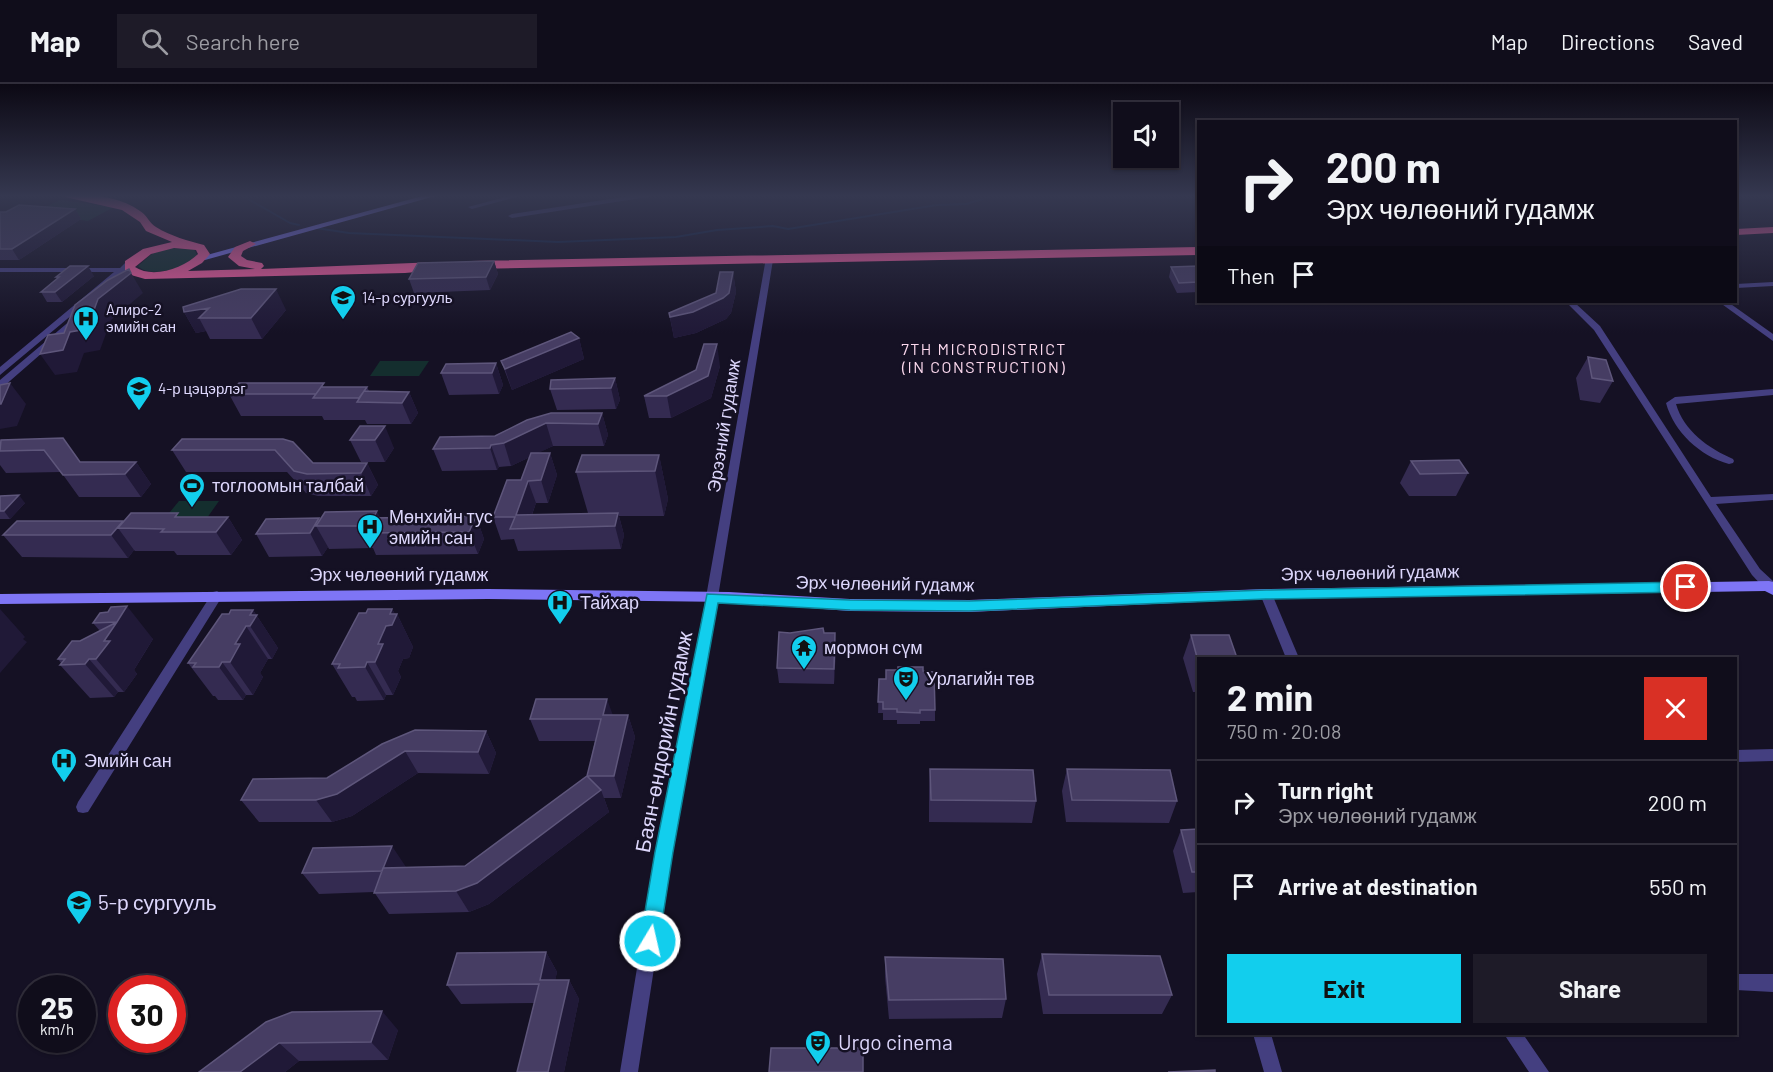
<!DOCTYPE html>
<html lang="en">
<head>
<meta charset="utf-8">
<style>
  body { margin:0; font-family:Barlow,sans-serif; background:#1e1b28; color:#f1f3f6; height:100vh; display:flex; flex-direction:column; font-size:22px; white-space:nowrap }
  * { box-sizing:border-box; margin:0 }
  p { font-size:20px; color:#9c9ca3 }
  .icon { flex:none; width:33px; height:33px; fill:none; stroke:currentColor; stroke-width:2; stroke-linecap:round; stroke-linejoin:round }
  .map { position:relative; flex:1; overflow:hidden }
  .drawer { position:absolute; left:1197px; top:573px; width:540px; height:378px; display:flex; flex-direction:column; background:#100d1b; border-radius:0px; box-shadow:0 2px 4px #0004,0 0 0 2px #302d3a }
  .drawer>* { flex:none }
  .top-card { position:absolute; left:1197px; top:36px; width:540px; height:183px; border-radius:0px; box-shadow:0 2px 4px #0004,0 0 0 2px #302d3a; background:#100d1b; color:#f1f3f6; overflow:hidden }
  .fabs { position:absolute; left:1113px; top:18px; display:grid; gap:12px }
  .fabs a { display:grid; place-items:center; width:66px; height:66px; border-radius:0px; background:#100d1b; box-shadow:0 2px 4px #0004,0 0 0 2px #302d3a; font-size:30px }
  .speed { position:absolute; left:18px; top:891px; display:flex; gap:12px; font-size:30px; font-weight:700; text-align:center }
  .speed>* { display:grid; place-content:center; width:78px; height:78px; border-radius:50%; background:#100d1b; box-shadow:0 2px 4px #0004,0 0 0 2px #302d3a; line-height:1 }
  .speed small { font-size:15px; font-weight:400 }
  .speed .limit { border:9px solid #d22; background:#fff; color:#111 }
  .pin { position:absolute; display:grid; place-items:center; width:51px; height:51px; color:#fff; margin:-26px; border:3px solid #fff; border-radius:50%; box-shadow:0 2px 6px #0007 }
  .me { position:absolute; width:66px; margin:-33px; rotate:9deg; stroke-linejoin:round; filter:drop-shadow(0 0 4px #0008) }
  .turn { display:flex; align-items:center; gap:21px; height:126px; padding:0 30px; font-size:27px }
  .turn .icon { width:78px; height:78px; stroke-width:2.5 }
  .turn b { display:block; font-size:42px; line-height:51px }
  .then { display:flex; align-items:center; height:57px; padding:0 30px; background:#0003; gap:12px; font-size:22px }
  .round { display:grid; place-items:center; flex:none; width:63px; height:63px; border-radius:0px; background:#1e1b28 }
  .overview { display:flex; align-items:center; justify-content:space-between; height:102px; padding:0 30px }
  h1 { font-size:36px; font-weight:700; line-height:45px }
  .action { display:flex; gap:12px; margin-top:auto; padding:12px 30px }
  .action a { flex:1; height:69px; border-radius:0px; background:#12ceed; color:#111; font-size:24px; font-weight:700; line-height:69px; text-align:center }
  .action a+a { background:#1e1b28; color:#f1f3f6 }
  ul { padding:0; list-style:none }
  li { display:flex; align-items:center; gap:18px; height:84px; padding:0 30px; border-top:2px solid #302d3a }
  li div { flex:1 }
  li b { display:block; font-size:22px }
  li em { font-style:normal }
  header { display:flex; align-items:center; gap:36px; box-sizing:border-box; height:84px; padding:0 30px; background:#100d1b; border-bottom:2px solid #302d3a }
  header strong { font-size:28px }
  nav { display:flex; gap:33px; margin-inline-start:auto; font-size:21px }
  .search { width:420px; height:54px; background:#1e1b28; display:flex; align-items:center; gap:15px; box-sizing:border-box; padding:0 21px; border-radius:0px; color:#9c9ca3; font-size:22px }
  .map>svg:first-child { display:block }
  .green { fill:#142e2e }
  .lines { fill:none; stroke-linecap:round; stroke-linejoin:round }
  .stream { stroke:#122447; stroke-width:2 }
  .street { fill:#443f80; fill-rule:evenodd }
  .secondary { fill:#7e75f5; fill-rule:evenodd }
  .highway { fill:#f35b9d; fill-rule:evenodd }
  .wall { fill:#342b51 }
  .shaded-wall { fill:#201937 }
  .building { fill:#463d63; stroke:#5e567b; stroke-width:1.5 }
  .route { fill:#12ceed; stroke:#0c869a; stroke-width:1.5 }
  .labels { text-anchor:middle; stroke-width:5; stroke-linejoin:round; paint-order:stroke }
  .far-poi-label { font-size:15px; fill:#ddd7fc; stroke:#151124; text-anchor:start }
  .far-neighbourhood-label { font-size:16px; letter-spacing:1.5px; fill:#fcd9ee; stroke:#151124 }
  .street-label { font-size:18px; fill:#ddd7fc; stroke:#151124 }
  .poi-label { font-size:18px; fill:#ddd7fc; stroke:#151124; text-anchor:start }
  .near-street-label { font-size:21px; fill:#ddd7fc; stroke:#151124 }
  .near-poi-label { font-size:21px; fill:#ddd7fc; stroke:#151124; text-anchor:start }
</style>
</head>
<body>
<header>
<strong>Map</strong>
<div class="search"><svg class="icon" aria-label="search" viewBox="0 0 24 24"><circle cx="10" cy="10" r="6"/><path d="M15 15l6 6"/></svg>Search here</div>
<nav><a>Map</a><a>Directions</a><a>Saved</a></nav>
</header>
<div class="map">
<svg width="1773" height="988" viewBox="0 0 1773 988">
  <rect width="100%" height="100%" fill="#151124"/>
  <path class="green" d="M60 116 114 123 88 137 33 129Z
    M171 164 194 165 197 171C187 184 151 195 138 182L153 169Z
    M380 277H429L419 292H370Z
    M179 417H219L207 434H165Z"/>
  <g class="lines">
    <path class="stream" d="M241 111 290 139 299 141
      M316 144 349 149 558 158 676 153 717 146 773 142 788 145 937 121 966 120 996 111"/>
    <path class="street" d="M513 111H524L472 125 468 123Z
      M636 111H652L648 113 512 134 508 132 512 130Z
      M766 174 773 176 718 513 672 768 638 988H620L656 768 706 513Z
      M126 178 133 180 0 291V283L114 188H0V184H120Z
      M1773 198V202L1736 204V200Z
      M1566 218H1574L1600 242 1711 413 1773 410V416L1716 420 1760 485 1773 497V505H1765L1752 491 1594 246Z
      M1719 218H1728L1773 250V257Z
      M78 230 82 233 81 235 3 303 0 304V296Z
      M1773 305V311L1676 320C1684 347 1708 364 1733 375L1734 377 1733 379 1729 380C1700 372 1674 348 1666 319L1675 313Z
      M1266 506 1272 510 1299 574H1286L1260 510Z
      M217 507 223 511 88 728 83 729 78 728 76 723 78 718 213 508Z
      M1773 665V677L1736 678V666Z
      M1736 890H1773V908L1736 906Z
      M1253 950H1271L1282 988H1264Z
      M1504 950H1523L1549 988H1529Z"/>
    <path class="secondary" d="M426 111H439L205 176 196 174Z
      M1769 497 1773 498V511L1765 507 1266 515 969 528 850 527 729 518 488 515 0 520V510L488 505 729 508 850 515 969 516 1266 505Z"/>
    <path class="highway" d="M64 111C88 109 120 112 140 127 147 131 150 140 156 143 170 152 189 157 204 161L210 170 202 179 188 187 255 185 239 182 228 173 235 163 250 157 256 160 243 167 241 172 247 176 262 179 264 182 261 185 438 178 444 182 438 186 405 189 145 195 131 191 125 187V177L143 165 172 158 146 147 140 138 122 126 65 113ZM174 164 196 166 198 170C184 184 153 195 135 183L151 170Z
      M1773 143V149L1736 151V145Z
      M1198 163V171L471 185 465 181 471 177Z"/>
  </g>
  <path class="wall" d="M75 125 81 135 19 176H0V128Z
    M494 177 498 190 490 206 414 209 409 195Z
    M1198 182V208L1177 209 1169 193 1171 183Z
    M733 188 736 208 731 229 726 235 696 249 674 254 669 229 716 209Z
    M94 192 62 218H47L41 208 57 195 56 193Z
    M286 226 262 255H210L206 247 196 249 184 228Z
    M579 254 584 275 512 306 501 277Z
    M1588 273 1613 297 1600 319 1580 316 1576 294Z
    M496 279 503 301 499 310 449 311 441 289Z
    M720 282 711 314 671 334H649L644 312 696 286Z
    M615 294 620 316 616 325 557 326 550 305Z
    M326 303H367L369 307 409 308 418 329 411 340H367L365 336H324L322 332H241L229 310Z
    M602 329 608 351 604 362H553L537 369H550L557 391 548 419H536L532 431 588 429 576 388 659 371 668 415 664 432H619L624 451 621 465 518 467 514 455 501 456 493 433 521 396 530 373 511 382 499 383 497 386 442 387 433 365 495 352 527 336Z
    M360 342 394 364 385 378H361L350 356Z
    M63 354 80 378H136L151 400 141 413H79L61 388 6 389 0 381V356Z
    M283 355 313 379H367L378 401 371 412H318L306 409 287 388H186L172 366Z
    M1411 377 1468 389 1456 412H1409L1400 399Z
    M0 412 25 419 10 435H0Z
    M476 432 484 455 478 470 376 471 373 464 329 465 328 463 322 472 269 473 256 450 319 434 320 436 380 433Z
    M180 433H228L242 456 231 471H177L174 467H135L134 466 128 474 22 473 3 451Z
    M392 525 395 530H397L413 563 409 574 403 575 398 587 401 593 393 611H386L384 616 357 617 355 613H352L332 580 366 529Z
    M253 526 278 564 272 575H268L260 589 263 593 253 611H246L243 616H218L215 612H213L188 579 229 530Z
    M100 529 153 555 134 586 137 590 124 608H118L114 613 90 614 60 581 61 579 58 575 80 557 100 547 93 539Z
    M790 549H835L836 565 834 600 779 599 777 584Z
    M1191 551 1198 574V608H1193L1183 574Z
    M923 587 935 626V637H920V640H897V636H883V629H878L879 595H886Z
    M612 631H628L635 653 621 714H604L609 728 489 820 469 828 389 830 374 808 319 810 302 789 406 783 465 782 587 692 595 657H539L530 635Z
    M486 647 496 669 489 690 418 689 352 732 332 738H259L241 716 327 694 382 660Z
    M930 685 1036 717 1032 739 929 738V707Z
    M1067 685 1177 717 1169 739 1066 738 1062 707Z
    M1198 745V808L1183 809 1173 767 1181 746Z
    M546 868 557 888 555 896H569L579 915 564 988H517L534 919 461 920 447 901Z
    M1042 870 1172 911 1162 930H1043L1037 890Z
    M885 873 1006 915 1002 934 889 935 885 893Z
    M266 938 398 946 388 976 299 977 285 988H199Z"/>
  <path class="shaded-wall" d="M75 125 81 135 19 176 12 165Z
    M494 177 498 190 490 206 486 193Z
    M88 182 94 192 62 218 55 208Z
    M733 188 736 208 731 229 726 235 696 249 674 254 670 233 723 214Z
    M131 189 143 209 111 236 100 266 84 269 77 288 55 291 40 270 70 248 98 215Z
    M276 205 286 226 262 255 251 234Z
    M209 224 199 234 206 247 196 249 184 228Z
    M579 254 584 275 512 306 505 285Z
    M717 260 720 282 711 314 671 334 667 312 708 292Z
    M496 279 503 301 499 310 492 289Z
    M615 294 620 316 616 325 611 304Z
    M10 299 26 320 17 342 0 345V320Z
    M409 308 418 329 411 340 402 319Z
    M602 329 608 351 604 362 598 340Z
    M546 339 553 362 511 382 504 359Z
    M385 342 394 364 385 378 375 356Z
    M491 361 499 383 497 386 490 364Z
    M550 369 557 391 548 419 541 396Z
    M659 371 668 415 664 432 655 387Z
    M136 378 151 400 141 413 125 390Z
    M367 379 378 401 371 412 361 389Z
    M528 397 536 419 527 444 516 431Z
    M19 411 25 419 10 435 4 427Z
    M377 427 387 448 369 442Z
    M618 429 624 451 621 465 615 442Z
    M476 432 484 455 478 470 469 448Z
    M228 433 242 456 231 471 216 448Z
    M319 434 323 442H316L328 463 322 472 310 449Z
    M123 437 128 444H118L134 466 128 474 111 451Z
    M127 522 153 555 143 571 117 538Z
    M0 525 25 553 23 555 27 558 0 589Z
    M392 525 396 532 397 530 413 563 409 574 403 575 398 587 401 593 393 611 375 578 378 560Z
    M253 526 278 564 272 575 250 542V531Z
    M117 538 143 571 134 586 137 590 124 608 96 575 104 557Z
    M246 542 268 575 260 589 263 593 253 611 230 578 235 560Z
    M835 549 836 565 834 600V585Z
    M89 575 118 608 114 613 85 580Z
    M222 578 246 611 243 616 219 583Z
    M367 578 386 611 384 616 365 583Z
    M607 615 615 637 603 631Z
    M628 631 635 653 621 714 614 692Z
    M486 647 496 669 489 690 478 668Z
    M405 667 418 689 352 732 332 738 316 716Z
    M601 706 609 728 489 820 469 828 456 807Z
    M392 762 406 783 382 787Z
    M546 868 557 888 551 916 540 896Z
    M569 896 579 915 564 988H548Z
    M382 927 398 946 388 976 371 958Z
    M279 959 299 977 285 988H240Z"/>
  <path class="building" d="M19 121 75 125 12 165H0V128H6Z
    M494 177 486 193 409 195 418 179Z
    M70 182H88L55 208H41L59 193H56Z
    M1198 182V198L1179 199 1171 183Z
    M129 185 131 189 98 215 87 245 70 248 63 266 40 270 48 251 64 249 75 221 108 196Z
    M720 188H733L729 209 723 214 693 228 670 233 669 229 716 209Z
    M241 205H276L251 234H199L209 224 184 228 183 223Z
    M571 248 579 254 505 285 501 277Z
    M704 260H717L708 292 667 312H644L696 286Z
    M1588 273 1606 276 1613 297 1592 294Z
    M496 279 492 289H441L446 280Z
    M615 294 611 304 550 305 551 296Z
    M10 299 1 320H0V301Z
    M239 299H324L316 310H229Z
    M321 303H367L359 314H313Z
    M364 307 409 308 402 319 357 318Z
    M551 329H602L598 340 546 339 504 359 491 361 490 364 433 365 440 353 495 352 527 336Z
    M360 342H385L375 356H350Z
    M63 354 80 378H136L125 390 63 391 44 366 0 367 1 356Z
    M182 355H283L293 358 313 379H367L361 389 307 390 294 387 275 366H172Z
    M531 369H550L541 396 528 397 516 431 618 429 615 442 510 445 515 433H493L507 396H521Z
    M582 371H659L655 387 576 388Z
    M1459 376 1468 389 1420 390 1411 377Z
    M19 411 4 427H0V412Z
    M377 427 369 442H316L325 428Z
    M131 429H178L175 433H228L216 448H161L164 445 118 444Z
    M476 432 469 448 365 449 374 434Z
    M319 434 310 449 256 450 266 435Z
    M17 437H123L111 451H3Z
    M127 522 117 538 93 539 100 529 108 528 111 523Z
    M368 525H392L390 530H397L392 541 386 542 378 560H383L375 578H367L365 583 338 584 340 580H332L359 529H366Z
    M231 526H253L250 531H257L250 542H246L235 560H240L230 578H222L219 583H193L196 579H188L222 530H229Z
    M117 538 104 557H110L96 575H89L85 580 60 581 65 575H58L72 557H80Z
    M823 544 824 549H835L834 585 777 584 779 548 790 549Z
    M1191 551H1229L1237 574H1198V577Z
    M898 583H923V587L934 588 935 626H920V629L897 628V625H883V618H878L879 595H886V586H898Z
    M536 615H607L603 631H628L614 692H587L601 635H530Z
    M415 646 486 647 478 668 405 667 337 710 316 716H241L253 695 327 694 382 660Z
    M930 685 1033 686 1036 717 931 716Z
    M1067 685 1170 686 1177 717 1072 716Z
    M587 692 601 706 477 799 456 807 374 809 383 784 465 782Z
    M1198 745V788H1192L1181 746Z
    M392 762 382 787 302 789 313 764Z
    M546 868 540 896H569L548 988H517L539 900 447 901 457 869Z
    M1042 870 1160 872 1172 911H1049Z
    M885 873 1003 875 1006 915 889 916Z
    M382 927 371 958 279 959 240 988H199L266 938 292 928Z
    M771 964H863V988H769Z
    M1215 986V988H1168Z"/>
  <linearGradient id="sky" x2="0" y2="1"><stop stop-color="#0c0914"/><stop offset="0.45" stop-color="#353850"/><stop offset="1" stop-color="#353850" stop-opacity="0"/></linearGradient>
  <rect width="1773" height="249" fill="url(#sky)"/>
  <path class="route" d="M1686 498 1693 503 1686 508 1266 515 969 527 850 526 718 519 673 768 659 857 656 863 650 866 643 863 640 857 655 768 707 510 850 516 969 517 1266 506Z"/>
  <defs>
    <symbol id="school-pin" viewBox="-11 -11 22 30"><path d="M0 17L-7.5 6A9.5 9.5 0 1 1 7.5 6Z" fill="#12ceed" stroke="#151124"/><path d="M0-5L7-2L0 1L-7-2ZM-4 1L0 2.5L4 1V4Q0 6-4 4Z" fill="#111"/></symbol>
    <symbol id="hospital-pin" viewBox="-11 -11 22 30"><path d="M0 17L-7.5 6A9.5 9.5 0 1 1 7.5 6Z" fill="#12ceed" stroke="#151124"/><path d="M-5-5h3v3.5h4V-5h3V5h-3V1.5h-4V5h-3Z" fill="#111"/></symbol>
    <symbol id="stadium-pin" viewBox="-11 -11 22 30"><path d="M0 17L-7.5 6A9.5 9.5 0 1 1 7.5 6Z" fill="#12ceed" stroke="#151124"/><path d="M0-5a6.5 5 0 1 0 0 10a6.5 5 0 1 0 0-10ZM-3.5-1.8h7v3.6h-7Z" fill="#111"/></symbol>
    <symbol id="temple-pin" viewBox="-11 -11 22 30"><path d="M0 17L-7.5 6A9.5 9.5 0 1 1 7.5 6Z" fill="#12ceed" stroke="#151124"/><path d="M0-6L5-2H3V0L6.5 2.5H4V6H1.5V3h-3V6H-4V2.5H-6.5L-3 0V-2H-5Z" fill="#111"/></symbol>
    <symbol id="theatre-pin" viewBox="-11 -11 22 30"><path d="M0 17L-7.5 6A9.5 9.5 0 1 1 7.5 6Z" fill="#12ceed" stroke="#151124"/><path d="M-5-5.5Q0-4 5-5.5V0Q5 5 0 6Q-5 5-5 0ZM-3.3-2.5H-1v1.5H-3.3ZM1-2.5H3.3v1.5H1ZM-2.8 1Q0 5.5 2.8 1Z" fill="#111"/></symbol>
  </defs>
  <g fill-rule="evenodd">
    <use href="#school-pin" x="328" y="199" width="30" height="40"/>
    <use href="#hospital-pin" x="71" y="220" width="30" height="40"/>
    <use href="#school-pin" x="124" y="290" width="30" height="40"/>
    <use href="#stadium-pin" x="177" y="387" width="30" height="40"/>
    <use href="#hospital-pin" x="355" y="428" width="30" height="40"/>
    <use href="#hospital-pin" x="545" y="504" width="30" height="40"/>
    <use href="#temple-pin" x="789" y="549" width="30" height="40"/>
    <use href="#theatre-pin" x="891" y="580" width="30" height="40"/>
    <use href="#hospital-pin" x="49" y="662" width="30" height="40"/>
    <use href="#school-pin" x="64" y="804" width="30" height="40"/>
    <use href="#theatre-pin" x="803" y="944" width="30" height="40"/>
  </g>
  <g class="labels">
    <g class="far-poi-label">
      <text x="362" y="219">14-р сургууль</text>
      <text x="106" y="231">Aлирс-2<tspan x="106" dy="17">эмийн сан</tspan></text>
      <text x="158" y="310">4-р цэцэрлэг</text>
    </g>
    <g class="far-neighbourhood-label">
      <text x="984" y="271">7TH MICRODISTRICT<tspan x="984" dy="18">(IN CONSTRUCTION)</tspan></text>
    </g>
    <g class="street-label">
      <text transform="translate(724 342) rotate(-81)" y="6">Эрээний гудамж</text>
      <text transform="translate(1370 489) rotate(-1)" y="6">Эрх чөлөөний гудамж</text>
      <text x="399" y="497">Эрх чөлөөний гудамж</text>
      <text transform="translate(885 500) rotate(1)" y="6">Эрх чөлөөний гудамж</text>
    </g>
    <g class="poi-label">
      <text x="212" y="408">тоглоомын талбай</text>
      <text x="389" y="439">Мөнхийн тус<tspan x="389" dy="21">эмийн сан</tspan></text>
      <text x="580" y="525">Тайхар</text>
      <text x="824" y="570">мормон сүм</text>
      <text x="926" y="601">Урлагийн төв</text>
      <text x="84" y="683">Эмийн сан</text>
    </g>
    <g class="near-street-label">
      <text transform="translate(664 658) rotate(-79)" y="7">Баян-өндорийн гудамж</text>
    </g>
    <g class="near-poi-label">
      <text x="98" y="826">5-р сургууль</text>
      <text x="838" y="966">Urgo cinema</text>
    </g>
  </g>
</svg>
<div class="fabs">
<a><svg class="icon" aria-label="sound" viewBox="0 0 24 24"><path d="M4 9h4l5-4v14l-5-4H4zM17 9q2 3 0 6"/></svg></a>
</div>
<div class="speed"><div>25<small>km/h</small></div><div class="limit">30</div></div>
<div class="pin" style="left:1686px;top:503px;background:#d93025"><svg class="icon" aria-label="arrive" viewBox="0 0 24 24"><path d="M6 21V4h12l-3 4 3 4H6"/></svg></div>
<svg class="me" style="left:650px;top:857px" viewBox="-20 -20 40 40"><circle r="17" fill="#12ceed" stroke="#fff" stroke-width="3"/><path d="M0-11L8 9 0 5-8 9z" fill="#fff"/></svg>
<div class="top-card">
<div class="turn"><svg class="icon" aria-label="right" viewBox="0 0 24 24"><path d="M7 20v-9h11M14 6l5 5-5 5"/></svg><div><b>200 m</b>Эрх чөлөөний гудамж</div></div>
<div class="then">Then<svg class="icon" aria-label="arrive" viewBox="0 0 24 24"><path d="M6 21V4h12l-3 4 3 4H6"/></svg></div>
</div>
<section class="drawer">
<div class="overview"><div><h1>2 min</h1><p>750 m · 20:08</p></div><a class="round" style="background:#d93025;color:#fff"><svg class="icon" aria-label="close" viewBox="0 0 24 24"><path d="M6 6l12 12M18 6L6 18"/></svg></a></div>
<ul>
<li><svg class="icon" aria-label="right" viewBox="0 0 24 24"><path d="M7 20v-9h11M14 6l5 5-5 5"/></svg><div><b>Turn right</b><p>Эрх чөлөөний гудамж</p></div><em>200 m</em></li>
<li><svg class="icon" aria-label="arrive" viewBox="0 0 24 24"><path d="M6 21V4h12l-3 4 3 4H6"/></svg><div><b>Arrive at destination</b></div><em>550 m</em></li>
</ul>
<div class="action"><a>Exit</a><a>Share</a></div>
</section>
</div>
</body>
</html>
